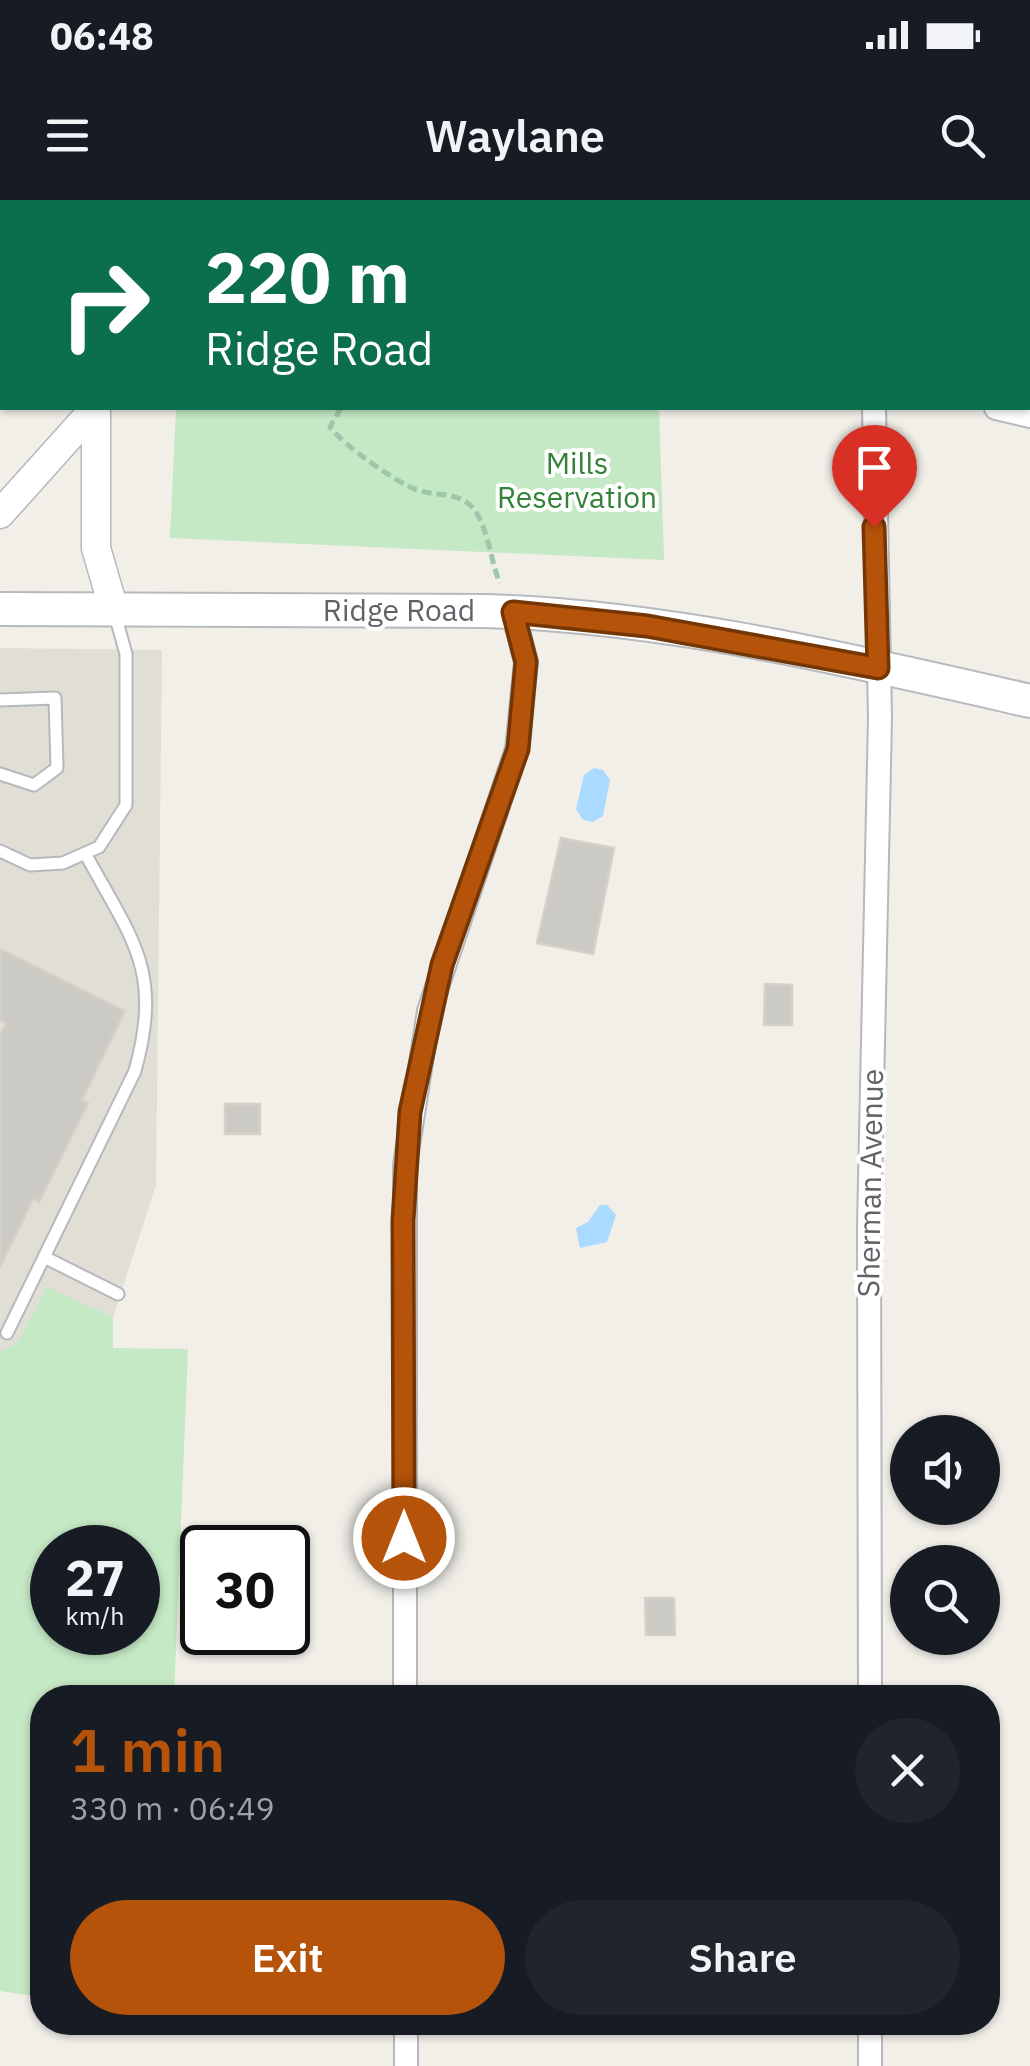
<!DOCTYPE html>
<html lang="en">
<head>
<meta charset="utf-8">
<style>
  body { margin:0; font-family:"IBM Plex Sans",sans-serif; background:#20242c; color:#f1f3f6; height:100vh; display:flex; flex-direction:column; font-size:38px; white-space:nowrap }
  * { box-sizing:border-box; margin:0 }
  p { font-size:32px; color:#9ea1a6 }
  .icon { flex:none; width:55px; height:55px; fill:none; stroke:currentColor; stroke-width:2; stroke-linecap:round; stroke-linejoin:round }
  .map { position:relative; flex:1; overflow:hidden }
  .details { position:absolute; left:30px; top:1485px; width:970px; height:350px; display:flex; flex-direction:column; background:#171b24; border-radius:40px; box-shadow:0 2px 8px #0004 }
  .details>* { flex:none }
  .top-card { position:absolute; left:0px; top:0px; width:1030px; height:210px; box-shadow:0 2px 8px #0004; background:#0b6e4f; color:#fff; overflow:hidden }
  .fabs { position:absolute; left:890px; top:1215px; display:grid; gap:20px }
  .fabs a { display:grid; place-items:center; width:110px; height:110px; border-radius:50%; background:#171b24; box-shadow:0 2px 8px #0004; font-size:50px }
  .speed { position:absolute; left:30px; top:1325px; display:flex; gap:20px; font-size:50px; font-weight:700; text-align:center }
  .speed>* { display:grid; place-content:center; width:130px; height:130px; border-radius:50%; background:#171b24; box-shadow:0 2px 8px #0004; line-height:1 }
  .speed small { font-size:25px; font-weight:400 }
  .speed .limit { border:5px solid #111; border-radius:15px; background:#fff; color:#111 }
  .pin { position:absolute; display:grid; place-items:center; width:85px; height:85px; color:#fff; margin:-102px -42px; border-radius:50% 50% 50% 0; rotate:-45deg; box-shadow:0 0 10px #0007 }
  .pin .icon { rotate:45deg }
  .me { position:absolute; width:110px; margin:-55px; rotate:0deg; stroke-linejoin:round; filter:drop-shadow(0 0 8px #0008) }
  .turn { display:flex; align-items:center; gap:35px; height:210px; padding:0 40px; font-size:45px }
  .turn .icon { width:130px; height:130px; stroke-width:2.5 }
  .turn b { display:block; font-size:70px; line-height:85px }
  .round { display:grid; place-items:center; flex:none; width:105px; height:105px; border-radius:52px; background:#20242c }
  .summary { display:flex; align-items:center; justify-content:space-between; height:170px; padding:0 40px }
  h1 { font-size:60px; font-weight:600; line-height:75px; color:#b45309 }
  .primary-button { display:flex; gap:20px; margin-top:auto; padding:20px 40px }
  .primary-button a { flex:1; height:115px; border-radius:60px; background:#b45309; color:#fff; font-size:40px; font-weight:600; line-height:115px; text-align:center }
  .primary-button a+a { background:#20242c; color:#f1f3f6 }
  .status { display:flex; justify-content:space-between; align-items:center; height:70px; padding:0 50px; background:#171b24; direction:ltr }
  .status svg { height:28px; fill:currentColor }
  header { display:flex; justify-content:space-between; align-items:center; height:130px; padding:0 40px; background:#171b24; font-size:45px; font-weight:600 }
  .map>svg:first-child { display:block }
  .education { fill:#e1ded6 }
  .green { fill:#c5e8c5; fill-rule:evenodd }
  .water { fill:#aadaff }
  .building { fill:#cccac5; stroke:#d6d1c6; stroke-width:2.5 }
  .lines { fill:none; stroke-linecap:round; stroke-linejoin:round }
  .service-casing { stroke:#b5b8bc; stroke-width:15 }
  .minor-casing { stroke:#b5b8bc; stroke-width:26 }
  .tertiary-casing { stroke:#b5b8bc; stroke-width:31 }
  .secondary-casing { stroke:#b6babf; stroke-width:36 }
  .path { stroke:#9cc7a9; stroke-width:5; stroke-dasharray:10 5; stroke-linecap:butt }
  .service { stroke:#fff; stroke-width:11 }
  .minor { stroke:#fff; stroke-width:22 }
  .tertiary { stroke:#fff; stroke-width:28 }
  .secondary { stroke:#fff; stroke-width:32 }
  .route-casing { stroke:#753606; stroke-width:25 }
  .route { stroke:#b45309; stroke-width:18 }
  .labels { text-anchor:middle; stroke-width:8; stroke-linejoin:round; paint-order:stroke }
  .park-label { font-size:30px; fill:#348238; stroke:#fff }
  .street-label { font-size:30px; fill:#5f6368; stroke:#fff }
</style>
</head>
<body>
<div class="status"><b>06:48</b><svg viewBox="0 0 49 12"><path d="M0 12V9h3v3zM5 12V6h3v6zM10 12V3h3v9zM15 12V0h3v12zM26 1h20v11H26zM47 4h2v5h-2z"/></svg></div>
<header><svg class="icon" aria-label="menu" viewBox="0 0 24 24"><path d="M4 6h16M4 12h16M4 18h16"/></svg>Waylane<svg class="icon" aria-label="search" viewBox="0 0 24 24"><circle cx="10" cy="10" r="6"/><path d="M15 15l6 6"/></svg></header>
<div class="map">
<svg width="1030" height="1866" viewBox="0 0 1030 1866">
  <rect width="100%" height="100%" fill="#f1efe8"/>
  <path class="education" d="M0 448 162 450 156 985 113 1117 108 1347 52 1348V1432L42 1498 0 1677Z"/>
  <path class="green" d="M186 0H652V2H186Z
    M176 208H659L664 360 170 338Z
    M47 1087 113 1117V1148L188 1149 174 1497 42 1498V1797L0 1791V1152L17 1143ZM52 1348H138V1432H52Z"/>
  <path class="water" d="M594 568 603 570 610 580 603 616 593 622 583 620 576 609 584 575Z
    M600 1005H607L616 1015 607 1042 580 1048 576 1028 588 1022Z"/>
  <path class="building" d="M561 638 614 648 593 754 537 743Z
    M0 749 125 811 82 900 88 903 39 1002 33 999 0 1067V836L6 823 0 820Z
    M765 784 792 785V825H764Z
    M225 904H260V934H225Z
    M645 1398H674L675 1435H646Z"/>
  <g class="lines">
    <defs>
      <path id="service" d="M0 500 55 498 57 568 34 585 0 574
        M0 651 30 665 63 663 99 647 126 605V454L114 411
        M44 1057 118 1094
        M7 1133 135 871C163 769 132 740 85 653"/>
      <path id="minor" d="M874 0V2
        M996 208 1030 216
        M405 1498V965L429 811 517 549 526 462 513 412
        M870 1498 869 1027 880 518 874 208
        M406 1822V1866
        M870 1822V1866"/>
      <path id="tertiary" d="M110 2V0
        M96 208V348L114 410
        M0 314 95 208"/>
      <path id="secondary" d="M0 409 486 411C666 416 855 461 1030 501"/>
    </defs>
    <use href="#service" class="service-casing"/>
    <use href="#minor" class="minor-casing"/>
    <use href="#tertiary" class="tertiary-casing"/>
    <use href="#secondary" class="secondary-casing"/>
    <path class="path" d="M389 2 390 0
      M341 208 330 227C343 245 397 283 417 290 435 296 454 292 469 304 488 321 490 361 500 383"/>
    <use href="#service" class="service"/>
    <use href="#minor" class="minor"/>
    <use href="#tertiary" class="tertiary"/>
    <use href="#secondary" class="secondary"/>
  </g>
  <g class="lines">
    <defs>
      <path id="route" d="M404 1338 403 1020 410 912 442 765 518 549 526 462 513 412 647 426 878 468 874 327"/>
    </defs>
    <use href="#route" class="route-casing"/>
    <use href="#route" class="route"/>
  </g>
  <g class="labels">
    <g class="park-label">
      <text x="577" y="274">Mills<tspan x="577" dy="34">Reservation</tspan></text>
    </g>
    <g class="street-label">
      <text x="399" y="421">Ridge Road</text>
      <text transform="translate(871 983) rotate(-89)" y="10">Sherman Avenue</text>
    </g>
  </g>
</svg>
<div class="fabs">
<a><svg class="icon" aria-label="sound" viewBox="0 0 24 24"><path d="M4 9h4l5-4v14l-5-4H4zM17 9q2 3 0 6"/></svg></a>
<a><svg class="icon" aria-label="search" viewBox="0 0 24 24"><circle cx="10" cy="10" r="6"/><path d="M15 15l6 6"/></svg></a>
</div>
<div class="speed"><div>27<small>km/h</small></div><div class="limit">30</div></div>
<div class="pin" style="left:874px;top:327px;background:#d93025"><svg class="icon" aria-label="arrive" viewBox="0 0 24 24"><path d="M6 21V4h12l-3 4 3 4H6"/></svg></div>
<svg class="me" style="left:404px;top:1338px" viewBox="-20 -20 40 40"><circle r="17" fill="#b45309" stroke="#fff" stroke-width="3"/><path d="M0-11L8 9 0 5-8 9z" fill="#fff"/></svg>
<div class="top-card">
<div class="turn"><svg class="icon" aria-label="right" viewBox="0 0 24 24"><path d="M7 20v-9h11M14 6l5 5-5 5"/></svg><div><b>220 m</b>Ridge Road</div></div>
</div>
<section class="details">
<div class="summary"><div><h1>1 min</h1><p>330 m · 06:49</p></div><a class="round"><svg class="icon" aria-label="close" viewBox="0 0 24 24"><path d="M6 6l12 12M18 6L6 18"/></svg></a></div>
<div class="primary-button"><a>Exit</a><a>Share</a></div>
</section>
</div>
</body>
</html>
